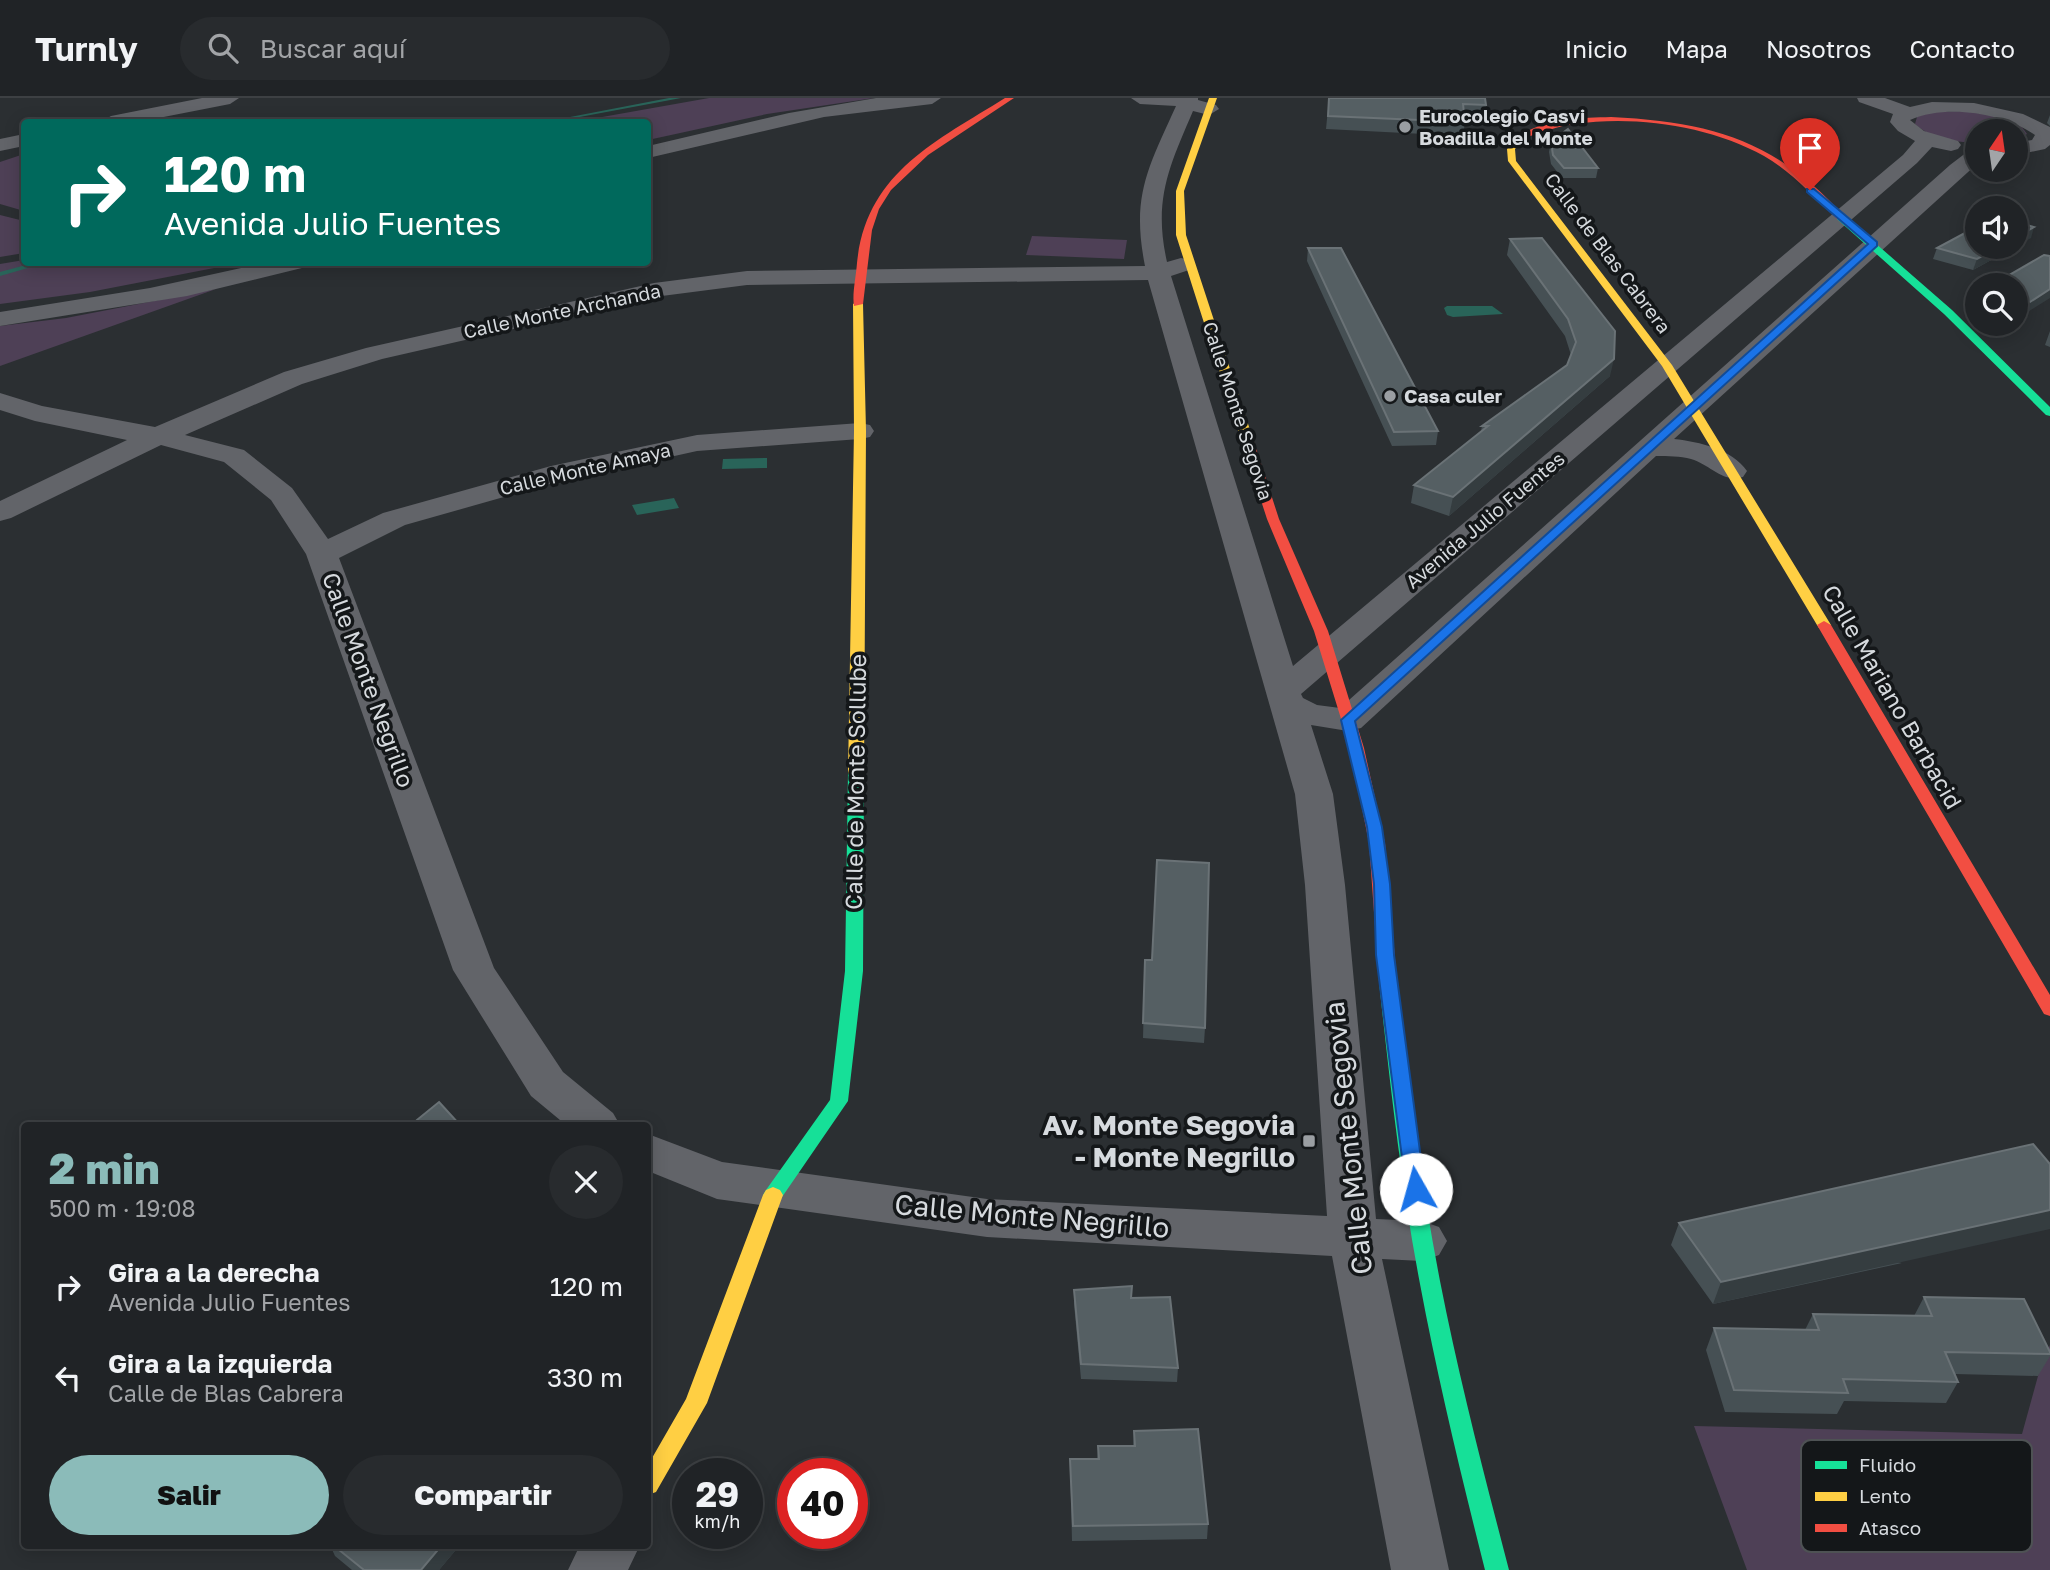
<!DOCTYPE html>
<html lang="es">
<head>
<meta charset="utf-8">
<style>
  body { margin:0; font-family:"Golos Text",sans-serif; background:#282b2e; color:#f1f3f6; height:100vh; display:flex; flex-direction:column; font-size:26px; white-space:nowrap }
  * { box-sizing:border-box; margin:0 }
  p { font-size:23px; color:#a2a4a7 }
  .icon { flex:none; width:38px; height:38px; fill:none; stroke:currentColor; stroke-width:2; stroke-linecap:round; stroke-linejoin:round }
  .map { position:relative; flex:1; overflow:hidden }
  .details { position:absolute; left:21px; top:1024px; width:630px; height:427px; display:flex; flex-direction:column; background:#202326; border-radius:7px; box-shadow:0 4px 18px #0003,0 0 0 2px #3d4043 }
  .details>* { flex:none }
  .guide { position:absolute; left:21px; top:21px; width:630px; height:147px; border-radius:7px; box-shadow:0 4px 18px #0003,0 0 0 2px #3d4043; background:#00695c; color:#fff; overflow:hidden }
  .needle { width:46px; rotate:13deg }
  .buttons { position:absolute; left:1965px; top:21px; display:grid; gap:14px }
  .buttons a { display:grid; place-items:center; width:63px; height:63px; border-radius:50%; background:#202326; box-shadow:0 4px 18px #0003,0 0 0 2px #3d4043; font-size:35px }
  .speed { position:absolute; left:672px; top:1360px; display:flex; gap:14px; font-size:35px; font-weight:700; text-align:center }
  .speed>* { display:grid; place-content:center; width:91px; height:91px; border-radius:50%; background:#202326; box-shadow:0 4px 18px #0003,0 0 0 2px #3d4043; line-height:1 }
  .speed small { font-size:18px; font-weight:400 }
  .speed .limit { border:10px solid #d22; background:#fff; color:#111 }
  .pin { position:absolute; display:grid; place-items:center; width:60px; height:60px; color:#fff; margin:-72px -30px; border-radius:50% 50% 50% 0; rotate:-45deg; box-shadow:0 0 7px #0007 }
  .pin .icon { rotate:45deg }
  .me { position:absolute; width:77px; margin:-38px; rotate:353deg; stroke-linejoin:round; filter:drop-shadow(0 0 5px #0008) }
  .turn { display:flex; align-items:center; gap:24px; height:147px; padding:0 28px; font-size:32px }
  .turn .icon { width:91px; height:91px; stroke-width:2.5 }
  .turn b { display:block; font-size:49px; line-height:60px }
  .round { display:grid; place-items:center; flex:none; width:74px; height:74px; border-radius:37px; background:#282b2e }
  .head { display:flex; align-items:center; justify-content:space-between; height:119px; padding:0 28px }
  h1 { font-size:42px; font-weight:800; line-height:52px; color:#8bbbb9 }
  .action { display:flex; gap:14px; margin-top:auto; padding:14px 28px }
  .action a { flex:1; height:80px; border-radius:42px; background:#8bbbb9; color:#111; font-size:28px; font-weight:800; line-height:80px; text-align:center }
  .action a+a { background:#282b2e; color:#f1f3f6 }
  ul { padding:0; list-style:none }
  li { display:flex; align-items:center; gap:21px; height:91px; padding:0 28px }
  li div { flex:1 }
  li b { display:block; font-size:26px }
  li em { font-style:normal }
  header { display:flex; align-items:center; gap:42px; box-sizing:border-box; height:98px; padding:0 35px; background:#202326; border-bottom:2px solid #3d4043 }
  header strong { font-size:33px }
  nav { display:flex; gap:38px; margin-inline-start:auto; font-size:24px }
  .search { width:490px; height:63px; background:#282b2e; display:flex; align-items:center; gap:18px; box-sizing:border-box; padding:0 24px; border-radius:38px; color:#a2a4a7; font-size:26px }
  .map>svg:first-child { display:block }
  .green { fill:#4e4056 }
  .water { fill:#296459 }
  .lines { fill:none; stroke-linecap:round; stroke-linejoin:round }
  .stream { fill:#296459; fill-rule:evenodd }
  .street { fill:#626469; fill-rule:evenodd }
  .fast { fill:#16e098; fill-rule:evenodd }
  .slow { fill:#ffcf43; fill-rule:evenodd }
  .jam { fill:#f24e42; fill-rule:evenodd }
  .wall { fill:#465054 }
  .shaded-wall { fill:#353d40 }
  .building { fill:#555f63; stroke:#6a7276; stroke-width:2 }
  .route { fill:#1a73e8; stroke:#114b97; stroke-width:2 }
  .poi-dot { fill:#9a9ea2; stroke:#141719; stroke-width:2.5 }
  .labels { text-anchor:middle; stroke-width:7; stroke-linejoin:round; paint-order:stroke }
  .far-poi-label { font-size:19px; font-weight:bold; fill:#d6dade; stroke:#141719; text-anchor:start }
  .far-street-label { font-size:19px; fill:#d6dade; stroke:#141719 }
  .street-label { font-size:23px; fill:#d6dade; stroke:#141719 }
  .near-poi-label { font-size:28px; font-weight:bold; fill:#d6dade; stroke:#141719; text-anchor:end }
  .near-street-label { font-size:28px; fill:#d6dade; stroke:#141719 }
  .key { fill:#141719; stroke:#4e5254; stroke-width:2 }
  .key-label { font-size:19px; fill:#d6dade }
</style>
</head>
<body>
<header>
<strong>Turnly</strong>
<div class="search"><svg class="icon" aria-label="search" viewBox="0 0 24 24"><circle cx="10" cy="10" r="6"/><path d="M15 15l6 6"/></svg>Buscar aquí</div>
<nav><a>Inicio</a><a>Mapa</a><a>Nosotros</a><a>Contacto</a></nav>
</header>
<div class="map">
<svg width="2050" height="1472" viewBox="0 0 2050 1472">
  <rect width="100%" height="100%" fill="#2b2f32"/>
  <path class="green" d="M709 0H874L767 16 648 42V24H574Z
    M1962 13C1981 16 2017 17 2027 36L2016 43V33H1978L1977 45C1957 44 1931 41 1915 26L1917 19 1930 14Z
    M24 56V113L0 106V64Z
    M0 117 24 123V155L0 159Z
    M1032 138 1127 142 1124 161 1026 157Z
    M24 162V164L240 165 90 194 0 206V166Z
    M216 191 0 268V228L66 220Z
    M2050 1247V1472H1747L1694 1328 2022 1336 2038 1278Z"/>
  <path class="water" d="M1447 208H1492L1503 216 1453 219 1447 217 1444 210Z
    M767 360V370L722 371 723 361Z
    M674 400 679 410 637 417 632 407Z"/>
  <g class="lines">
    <path class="stream" d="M669 0H681L553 24H544Z
      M37 164H49L0 178V174Z"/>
    <path class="street" d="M202 0H239L230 6 138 24H101L111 18Z
      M876 0H941L932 6 824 19 648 60V48L789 15Z
      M1131 0H1198V2L1216 7 1219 11 1209 17 1193 13C1169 69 1153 102 1167 164L1181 160 1189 162 1193 167 1189 172 1171 178 1293 568 1903 57 1915 43 1898 33 1890 24 1893 16 1859 4 1857 0H1885L1910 9 1932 4 1974 5 2023 16 2050 29V47L2045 51 2016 57V45L2032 42 2035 37C2003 15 1947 6 1910 22L1924 33 1958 43 1961 47 1958 51 1951 53 1932 49 1917 65 1301 596 1303 600 1317 607 1340 610 1950 67 1971 51 1978 49V65L1674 341C1700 344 1732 351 1747 373L1743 379C1722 385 1711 367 1691 361 1680 358 1668 358 1656 358L1361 630 1348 633 1311 627 1333 696 1345 787 1376 1121 1422 1123 1439 1129 1447 1143 1439 1157 1422 1163 1382 1161 1449 1472H1391L1332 1158 987 1139 717 1101 648 1073V1036L722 1064 987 1101 1327 1118 1305 787 1295 696 1148 182 747 187 654 199 382 261 302 286 185 337 244 352 292 390 328 441 383 415 551 368 697 337 860 325 870 327 874 333 870 339 860 341 697 353 557 384 405 427 339 460 494 870 563 974 613 1015 620 1027H566L531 998 453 872 306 456 271 402 224 364 161 347 11 420 0 423V403L127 342 35 323 0 312V295L42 308 155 329 284 274 366 250 654 185 747 173 1145 168C1131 98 1148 70 1176 8L1140 6Z
      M24 36V48L0 53V41Z
      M269 164H309L306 169 187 198 0 228V214L150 190Z
      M580 1447H640L628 1472H568Z"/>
    <path class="fast" d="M1837 117H1843L1952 212 2050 309V318L2046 317 1944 216 1837 121Z
      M856 670 864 675 863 873 848 1003 780 1102 773 1105 766 1102 763 1097 766 1092 830 1002 845 873 848 675Z
      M1388 878 1394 880 1397 884C1408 984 1421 1084 1440 1183 1459 1280 1484 1376 1509 1472H1485C1461 1377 1438 1282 1420 1186 1401 1086 1390 985 1379 884L1382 880Z"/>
    <path class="slow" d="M1209 0H1217L1184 93 1186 137 1253 341 1247 344 1241 341 1176 137V93Z
      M1521 36 1528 38 1515 51 1516 63 1672 267 1831 527 1829 530H1819L1817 527 1662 268 1508 63 1507 51Z
      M858 203 863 206 866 333 864 675 856 680 848 675 854 333 853 206Z
      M773 1089 780 1092 783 1097 707 1305 656 1394 648 1397V1367L686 1301 763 1097 766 1092Z"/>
    <path class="jam" d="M1005 0H1014L928 57 891 92 879 111 872 132 863 206 854 208C852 196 856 179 857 165 866 75 935 44 1005 0Z
      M1611 19C1711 24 1776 42 1845 119L1837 121C1814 99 1791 73 1764 58 1711 28 1635 17 1575 26 1557 28 1541 35 1524 40L1520 38C1545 20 1581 20 1611 19Z
      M1247 338 1253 341 1279 421 1328 533 1364 650 1385 745 1397 884 1394 888H1382L1379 884 1369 745 1350 650 1314 533 1267 421 1241 341Z
      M1824 523 1831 527 2050 897V918L2044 916 1817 527Z"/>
  </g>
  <path class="wall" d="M1329 0 1486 7 1484 20 1465 19V24L1463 38 1326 31Z
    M2050 17V28L2047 25Z
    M1551 44 1598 70 1596 80H1562L1551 66 1549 54Z
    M1510 141 1610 278 1449 418 1411 405 1414 387 1481 333 1482 328 1567 267 1571 257 1565 238 1507 157Z
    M1978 149H2015L1973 172 1933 161 1937 150Z
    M1308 150 1438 333 1436 347 1392 348 1307 163Z
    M2050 158 2026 215 2016 212V187Z
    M2050 233V249L2045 247Z
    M1145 862 1205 930 1204 945 1143 940Z
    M1679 1125 1902 1165 1713 1206 1671 1147Z
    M1074 1192 1131 1200 1178 1270 1177 1284 1081 1281 1074 1206Z
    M1924 1199 2050 1254V1258L2038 1278 1955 1276 1958 1284 1946 1305 1844 1303 1837 1316 1725 1314 1706 1252 1714 1230 1805 1232 1813 1216 1914 1218Z
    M1134 1333 1208 1426 1207 1441 1072 1443 1070 1361H1097L1098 1348H1133Z
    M330 1447H460L439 1472H352L335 1458Z"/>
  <path class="shaded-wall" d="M2034 129 2031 140 2016 148V139Z
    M1999 149H2015L1973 172 1977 161Z
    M2050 191V200L2026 215 2030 204Z
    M1614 261 1610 278 1449 418 1453 399Z
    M2050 1112V1131L1713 1206 1721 1184Z
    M442 1447H460L439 1472H421Z"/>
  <path class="building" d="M1329 0H1485L1486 7 1463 6 1465 24 1328 18Z
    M1568 31 1598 70H1564L1553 57 1551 44Z
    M2016 124 2034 129 2016 139Z
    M1978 128V149H1999L1977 161 1937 150Z
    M1542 140 1615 233 1614 261 1453 399 1414 387 1488 328H1482L1567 267 1576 244 1568 221 1510 141Z
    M1308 150H1341L1438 333 1394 334Z
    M2044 157 2050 158V191L2030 204 2016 200V187H1992Z
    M1157 762 1209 765 1205 930 1143 925 1145 862H1152Z
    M439 1004 460 1027H420L417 1022Z
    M2033 1046 2050 1066V1112L1721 1184 1679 1125Z
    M1132 1188 1131 1200 1170 1199 1178 1270 1081 1266 1074 1192Z
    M1924 1199 2024 1201 2050 1254V1256L1945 1254 1958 1284 1843 1281 1848 1295 1734 1292 1714 1230 1819 1232 1813 1216 1932 1218Z
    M1198 1331 1208 1426 1073 1428 1070 1361H1099L1098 1348H1135L1134 1333Z
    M333 1447H442L421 1472H364Z"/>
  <path class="route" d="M1807 91H1814L1877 144V148L1355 623 1382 729 1390 786 1394 857 1425 1091 1423 1096 1416 1098 1409 1096 1406 1091 1376 857 1374 786 1367 729 1341 622 1868 146 1807 94Z"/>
  <g class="poi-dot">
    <circle cx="1405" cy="29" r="7"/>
    <circle cx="1390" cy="298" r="7"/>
    <rect x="1302" y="1036" width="14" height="14" rx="3.5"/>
  </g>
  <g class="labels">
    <g class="far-poi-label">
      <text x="1419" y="25">Eurocolegio Casvi<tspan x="1419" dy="22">Boadilla del Monte</tspan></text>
      <text x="1404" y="305">Casa culer</text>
    </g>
    <g class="far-street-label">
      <text transform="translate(1608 155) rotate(53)" y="7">Calle de Blas Cabrera</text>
      <text transform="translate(562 213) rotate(-12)" y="7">Calle Monte Archanda</text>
      <text transform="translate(1238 313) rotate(72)" y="7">Calle Monte Segovia</text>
      <text transform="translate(585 371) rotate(-13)" y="7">Calle Monte Amaya</text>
      <text transform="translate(1485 422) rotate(-40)" y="7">Avenida Julio Fuentes</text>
    </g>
    <g class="street-label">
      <text transform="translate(368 582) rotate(70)" y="8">Calle Monte Negrillo</text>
      <text transform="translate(1892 599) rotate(60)" y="8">Calle Mariano Barbacid</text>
      <text transform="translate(856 684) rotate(-89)" y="8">Calle de Monte Sollube</text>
    </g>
    <g class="near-poi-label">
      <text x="1295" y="1037">Av. Monte Segovia<tspan x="1295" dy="32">- Monte Negrillo</tspan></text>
    </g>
    <g class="near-street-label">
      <text transform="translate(1348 1040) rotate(-96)" y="10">Calle Monte Segovia</text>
      <text transform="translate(1032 1118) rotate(5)" y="10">Calle Monte Negrillo</text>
    </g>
  </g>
  <rect x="1801" y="1342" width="231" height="112" rx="10" class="key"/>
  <rect x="1815" y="1363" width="32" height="8" fill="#16e098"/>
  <rect x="1815" y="1394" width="32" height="9" fill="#ffcf43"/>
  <rect x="1815" y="1426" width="32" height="8" fill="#f24e42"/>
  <g class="key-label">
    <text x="1859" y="1374">Fluido</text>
    <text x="1859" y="1405">Lento</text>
    <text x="1859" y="1437">Atasco</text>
  </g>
</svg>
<div class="buttons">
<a><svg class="needle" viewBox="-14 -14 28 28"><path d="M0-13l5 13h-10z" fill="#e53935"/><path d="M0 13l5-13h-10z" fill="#a2a4a7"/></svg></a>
<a><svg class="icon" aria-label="sound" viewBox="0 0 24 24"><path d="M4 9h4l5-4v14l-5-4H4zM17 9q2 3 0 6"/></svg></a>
<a><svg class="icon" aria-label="search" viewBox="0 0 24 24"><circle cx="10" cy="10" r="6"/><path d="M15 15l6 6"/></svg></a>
</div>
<div class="speed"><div>29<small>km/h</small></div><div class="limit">40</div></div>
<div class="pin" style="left:1810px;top:92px;background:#d93025"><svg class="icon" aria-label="arrive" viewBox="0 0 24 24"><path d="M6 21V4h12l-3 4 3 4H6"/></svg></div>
<svg class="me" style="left:1416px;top:1091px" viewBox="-20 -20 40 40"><circle r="19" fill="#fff"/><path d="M0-13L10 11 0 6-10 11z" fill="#1a73e8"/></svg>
<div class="guide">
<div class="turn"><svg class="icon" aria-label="right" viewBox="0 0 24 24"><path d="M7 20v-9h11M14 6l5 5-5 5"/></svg><div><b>120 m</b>Avenida Julio Fuentes</div></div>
</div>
<section class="details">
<div class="head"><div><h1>2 min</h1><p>500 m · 19:08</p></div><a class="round"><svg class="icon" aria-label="close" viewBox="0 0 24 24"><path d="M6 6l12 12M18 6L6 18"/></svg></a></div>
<ul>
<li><svg class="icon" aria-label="right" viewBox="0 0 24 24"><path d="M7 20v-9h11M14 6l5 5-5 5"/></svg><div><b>Gira a la derecha</b><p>Avenida Julio Fuentes</p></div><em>120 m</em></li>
<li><svg class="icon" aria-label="left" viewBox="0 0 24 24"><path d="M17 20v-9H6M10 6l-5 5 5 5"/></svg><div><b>Gira a la izquierda</b><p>Calle de Blas Cabrera</p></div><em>330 m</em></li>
</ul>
<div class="action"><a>Salir</a><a>Compartir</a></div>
</section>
</div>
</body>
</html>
